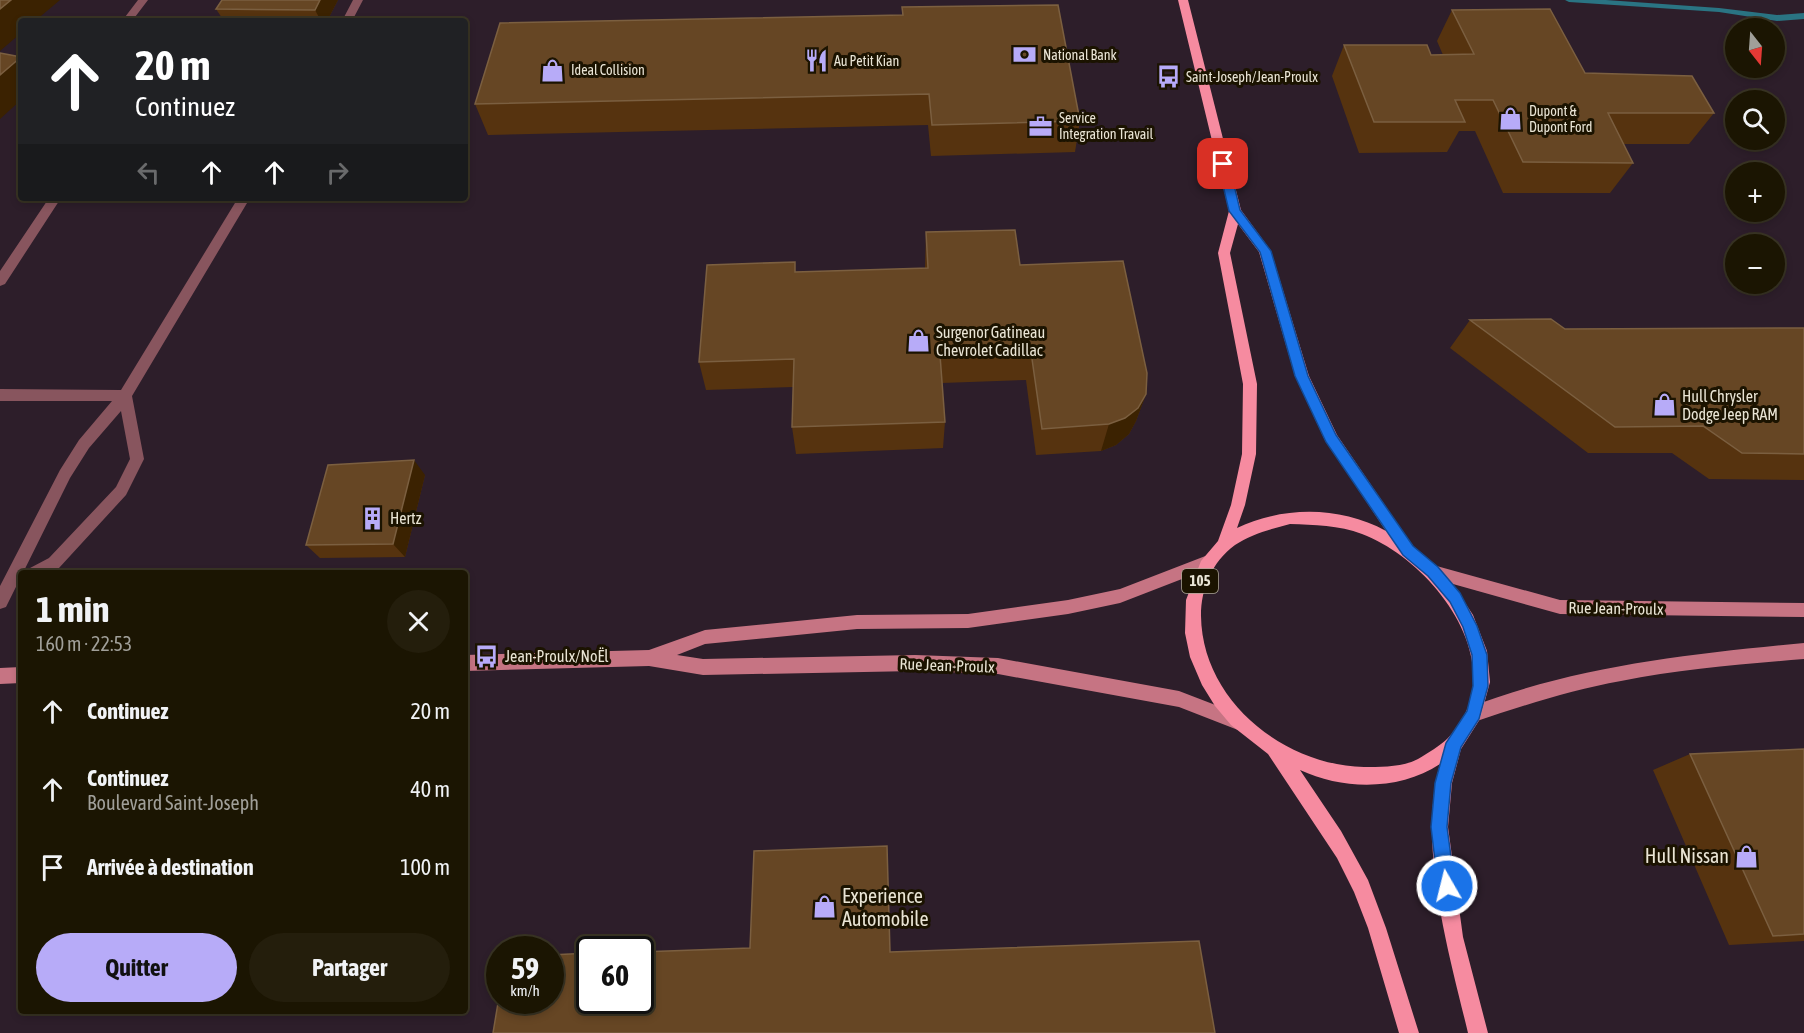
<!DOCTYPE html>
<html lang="fr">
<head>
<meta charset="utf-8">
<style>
  body { margin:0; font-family:"Asap Condensed",sans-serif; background:#241e0c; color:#f1f3f6; height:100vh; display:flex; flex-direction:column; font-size:22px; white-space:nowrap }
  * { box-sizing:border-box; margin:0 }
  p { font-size:20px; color:#a09f99 }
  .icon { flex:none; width:33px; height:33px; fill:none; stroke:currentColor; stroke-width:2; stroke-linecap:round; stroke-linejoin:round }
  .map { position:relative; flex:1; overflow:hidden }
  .sheet { position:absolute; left:18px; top:570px; width:450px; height:444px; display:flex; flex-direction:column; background:#1b1502; border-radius:6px; box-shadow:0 3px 9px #0003,0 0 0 2px #393424 }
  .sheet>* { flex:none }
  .top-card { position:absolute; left:18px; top:18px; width:450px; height:183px; border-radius:6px; box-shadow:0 3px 9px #0003,0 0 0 2px #393424; background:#202124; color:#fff; overflow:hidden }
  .needle { width:39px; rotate:163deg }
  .buttons { position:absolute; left:1725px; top:18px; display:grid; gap:12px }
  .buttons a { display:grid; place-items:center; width:60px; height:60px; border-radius:50%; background:#1b1502; box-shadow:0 3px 9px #0003,0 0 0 2px #393424; font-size:30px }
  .speed { position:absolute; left:486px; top:936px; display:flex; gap:12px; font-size:30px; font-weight:700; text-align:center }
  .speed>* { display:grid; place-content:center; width:78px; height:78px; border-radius:50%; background:#1b1502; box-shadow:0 3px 9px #0003,0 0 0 2px #393424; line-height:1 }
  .speed small { font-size:15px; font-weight:400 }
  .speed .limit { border:3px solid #111; border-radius:9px; background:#fff; color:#111 }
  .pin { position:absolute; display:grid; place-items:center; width:51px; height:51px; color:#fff; margin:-26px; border-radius:12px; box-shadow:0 3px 9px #0006 }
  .me { position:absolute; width:66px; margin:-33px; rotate:352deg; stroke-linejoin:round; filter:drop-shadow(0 0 4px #0008) }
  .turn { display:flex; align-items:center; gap:21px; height:126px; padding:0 18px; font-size:27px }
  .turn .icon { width:78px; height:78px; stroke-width:2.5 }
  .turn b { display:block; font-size:42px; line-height:51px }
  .lanes { display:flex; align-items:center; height:57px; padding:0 18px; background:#0003; justify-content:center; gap:30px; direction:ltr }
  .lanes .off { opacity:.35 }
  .round { display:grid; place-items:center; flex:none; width:63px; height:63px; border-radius:32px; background:#241e0c }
  .headline { display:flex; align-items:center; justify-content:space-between; height:102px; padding:0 18px }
  h1 { font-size:36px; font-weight:700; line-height:45px }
  .action { display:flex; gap:12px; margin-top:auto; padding:12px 18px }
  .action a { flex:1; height:69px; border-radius:36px; background:#b7abf8; color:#111; font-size:24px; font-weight:700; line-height:69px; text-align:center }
  .action a+a { background:#241e0c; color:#f1f3f6 }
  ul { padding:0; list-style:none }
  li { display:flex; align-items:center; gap:18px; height:78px; padding:0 18px }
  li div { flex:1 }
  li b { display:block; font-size:22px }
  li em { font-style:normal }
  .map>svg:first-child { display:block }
  .industrial { fill:#2d1e2a; fill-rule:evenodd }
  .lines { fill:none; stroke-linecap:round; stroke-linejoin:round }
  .stream { fill:#2a7483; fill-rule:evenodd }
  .lane { fill:#88555e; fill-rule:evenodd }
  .secondary { fill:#c67483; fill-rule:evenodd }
  .primary { fill:#f68ba0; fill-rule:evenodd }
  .wall { fill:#56330f }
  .shaded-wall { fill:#3b2201 }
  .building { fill:#664624; stroke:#7b5f40; stroke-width:1.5 }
  .route { fill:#1a73e8; stroke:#114b97; stroke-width:1.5 }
  .labels { text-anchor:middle; stroke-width:6; stroke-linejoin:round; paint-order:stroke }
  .far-poi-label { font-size:14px; fill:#eae5d5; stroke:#1b1300; text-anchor:start }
  .shield { fill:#1b1300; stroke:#aca695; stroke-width:1.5 }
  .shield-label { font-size:15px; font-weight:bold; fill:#eae5d5 }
  .poi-label { font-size:16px; fill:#eae5d5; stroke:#1b1300; text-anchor:start }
  .street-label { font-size:16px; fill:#eae5d5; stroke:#1b1300 }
  .near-poi-label { font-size:20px; fill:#eae5d5; stroke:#1b1300; text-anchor:end }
</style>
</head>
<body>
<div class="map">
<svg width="1804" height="1033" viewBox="0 0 1804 1033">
  <rect width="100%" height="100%" fill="#241c02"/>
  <path class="industrial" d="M0 0H1804V1033H0ZM21 21H465V198H21ZM1736 28H1774V68H1736ZM1736 100H1774V140H1736ZM1736 172H1774V212H1736ZM1736 244H1774V284H1736ZM21 573H465V1011H21ZM500 950H550V1000H500ZM590 950H640V1000H590Z"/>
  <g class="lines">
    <path class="stream" d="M1565 0H1606L1719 8 1777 15 1804 13V19L1777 21 1719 12 1569 2Z"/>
    <path class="lane" d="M138 0H148L132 21H122Z
      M353 0H363L352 21H342Z
      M49 198H61L5 284 0 286V271Z
      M238 198H250L132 396 144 459 126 495 59 568 50 573H27L30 568 49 558 116 487 130 459 121 411 89 448 70 478 6 607 0 609V586L60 470 79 440 112 401H0V389L121 390Z"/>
    <path class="secondary" d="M1208 555 1213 557 1216 562 1213 567 1120 603 1068 614 968 628 857 629 705 644 677 655 703 659 915 655 998 658 1179 691 1244 716 1246 722 1244 728 1238 730 1179 707 998 674 915 671 703 675 649 666 465 671V655L649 650 705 630 857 615 968 614 1068 600 1120 589Z
      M1433 565 1560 600 1804 603V617L1560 614 1428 577 1425 572 1428 567Z
      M1804 643V659C1743 664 1681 669 1621 681 1571 690 1522 706 1474 722L1468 720 1466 714 1468 708C1575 666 1690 654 1804 643Z
      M21 667V683L0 684V668Z"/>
    <path class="primary" d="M1178 0H1188L1241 210 1271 251 1309 376 1337 435 1414 548 1431 561 1454 586 1473 615 1487 651 1490 682 1480 719 1461 749 1452 783 1448 827 1463 937 1488 1033H1468C1449 953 1417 845 1440 764 1399 791 1343 790 1300 770L1341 831 1368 880 1386 928 1419 1033H1399L1368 928 1354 892 1337 858 1268 754 1231 725 1215 706 1202 685 1190 657 1185 633 1186 600 1201 561 1218 541 1231 505 1242 454 1243 384 1218 253 1229 211ZM1238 224 1259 252 1295 376 1324 438 1386 531C1340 506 1284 506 1237 528L1245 505 1256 454 1257 384 1230 253ZM1290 524C1314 525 1339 525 1362 534 1434 561 1516 668 1448 738 1440 746 1428 753 1418 759 1403 767 1381 767 1364 767 1283 765 1202 700 1201 616 1201 588 1212 562 1235 545 1251 534 1271 529 1290 524Z"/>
  </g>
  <path class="wall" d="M338 0 327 21H224L216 9Z
    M902 7 1080 121 1075 152 931 156 928 125 488 135 475 104 902 15Z
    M1452 10 1585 73 1714 113 1689 144H1623L1633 163 1610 193H1503L1475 131H1459L1447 152 1359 153 1332 76 1344 45 1431 55H1443L1437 41Z
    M926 232 1020 265 1146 394 1136 421 1129 434 1116 445 1101 451 1036 455 1026 380 942 383 945 422 943 448 796 454 792 427 793 387 706 390 699 362 796 272 925 268Z
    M1470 320 1565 329 1804 328V480L1709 479 1672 453H1588L1450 348Z
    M425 475 405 557 320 558 306 545Z
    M1804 749V941L1729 945 1653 770 1690 754Z"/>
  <path class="shaded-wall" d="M11 0H60L35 21H21V33L0 51V9Z
    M320 0H338L327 21H321L315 10Z
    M21 57V100L0 119V75Z
    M1146 394 1136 421 1129 434 1116 445 1101 451 1109 424Z
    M414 460 425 475 405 557 393 544Z"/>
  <path class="building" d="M0 0H11L0 9Z
    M222 0H320L315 10 216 9Z
    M1058 5 1080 121 932 125 929 94 475 104 500 23 903 15 902 7Z
    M1550 9 1585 73 1692 76 1714 113H1608L1633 163 1523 162 1493 100H1455L1465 122H1374L1344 45H1427L1431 55 1474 54 1452 10Z
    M0 53 21 57 0 75Z
    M1015 230 1020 265 1123 261 1147 373 1146 394 1138 408 1125 418 1109 424 1042 429 1031 352 940 355 945 422 792 427 794 359 699 362 707 265 795 262V272L928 268 926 232Z
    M1551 319 1565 329 1804 328V454L1742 453 1703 426 1615 427 1470 320Z
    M414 460 393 544 306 545 328 465Z
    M1804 749V934L1773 936 1690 754Z
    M887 846 890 952 1199 941 1215 1033H493L500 991V1000H550V955L590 953V1000H640V952L750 948 754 851Z"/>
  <path class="route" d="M1223 161 1229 164 1240 210 1271 251 1308 376 1336 435 1413 546 1438 567 1460 593 1477 626 1487 655 1488 686 1479 719 1461 747 1451 783 1447 827 1455 886 1453 892 1447 894 1441 892 1438 886 1431 827 1435 783 1446 743 1467 711 1473 686 1472 655 1463 627 1450 602 1428 576 1403 555 1326 442 1295 376 1260 252 1229 211 1218 164Z"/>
  <defs>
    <symbol id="bank-bare" viewBox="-9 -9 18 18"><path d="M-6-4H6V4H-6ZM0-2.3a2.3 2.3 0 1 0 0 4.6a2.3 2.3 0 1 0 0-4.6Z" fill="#b7abf8" stroke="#1b1300" stroke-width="2.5" paint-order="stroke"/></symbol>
    <symbol id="restaurant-bare" viewBox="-9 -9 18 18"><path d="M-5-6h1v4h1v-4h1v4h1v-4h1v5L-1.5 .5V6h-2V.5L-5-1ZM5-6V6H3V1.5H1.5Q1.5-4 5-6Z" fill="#b7abf8" stroke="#1b1300" stroke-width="2.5" paint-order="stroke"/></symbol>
    <symbol id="shop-bare" viewBox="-9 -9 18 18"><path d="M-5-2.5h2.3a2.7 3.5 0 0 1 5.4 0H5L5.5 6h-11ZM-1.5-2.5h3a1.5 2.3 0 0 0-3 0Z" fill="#b7abf8" stroke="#1b1300" stroke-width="2.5" paint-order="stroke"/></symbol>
    <symbol id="bus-bare" viewBox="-9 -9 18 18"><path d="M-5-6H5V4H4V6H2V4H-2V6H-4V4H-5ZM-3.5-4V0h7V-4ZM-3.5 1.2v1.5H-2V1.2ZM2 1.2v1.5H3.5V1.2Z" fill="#b7abf8" stroke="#1b1300" stroke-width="2.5" paint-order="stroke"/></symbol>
    <symbol id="office-bare" viewBox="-9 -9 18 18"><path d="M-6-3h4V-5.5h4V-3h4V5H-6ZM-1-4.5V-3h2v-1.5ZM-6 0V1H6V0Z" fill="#b7abf8" stroke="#1b1300" stroke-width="2.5" paint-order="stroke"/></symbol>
    <symbol id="building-bare" viewBox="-9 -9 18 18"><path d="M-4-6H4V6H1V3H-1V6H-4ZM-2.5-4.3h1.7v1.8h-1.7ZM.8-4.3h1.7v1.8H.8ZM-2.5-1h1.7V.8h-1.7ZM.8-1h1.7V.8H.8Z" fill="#b7abf8" stroke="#1b1300" stroke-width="2.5" paint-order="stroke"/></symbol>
  </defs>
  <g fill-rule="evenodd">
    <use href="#bank-bare" x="1008" y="38" width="33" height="33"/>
    <use href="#restaurant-bare" x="800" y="44" width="33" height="33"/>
    <use href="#shop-bare" x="536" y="54" width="33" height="33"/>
    <use href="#bus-bare" x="1152" y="60" width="33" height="33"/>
    <use href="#shop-bare" x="1494" y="102" width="33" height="33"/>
    <use href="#office-bare" x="1024" y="110" width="33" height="33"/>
    <use href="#shop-bare" x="902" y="324" width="33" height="33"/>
    <use href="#shop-bare" x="1648" y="388" width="33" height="33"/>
    <use href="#building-bare" x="356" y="502" width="33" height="33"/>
    <use href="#bus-bare" x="470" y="640" width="33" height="33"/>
    <use href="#shop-bare" x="1730" y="840" width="33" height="33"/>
    <use href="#shop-bare" x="808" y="890" width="33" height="33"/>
  </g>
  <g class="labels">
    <g class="far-poi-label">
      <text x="1043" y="60">National Bank</text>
      <text x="834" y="66">Au Petit Kian</text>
      <text x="571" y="75">Ideal Collision</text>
      <text x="1186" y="82">Saint-Joseph/Jean-Proulx</text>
      <text x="1529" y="116">Dupont &amp;<tspan x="1529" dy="16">Dupont Ford</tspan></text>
      <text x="1059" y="123">Service<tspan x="1059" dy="16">Integration Travail</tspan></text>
    </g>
    <rect class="shield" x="1182" y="569" width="36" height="24" rx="4.5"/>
    <g class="shield-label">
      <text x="1200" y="586">105</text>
    </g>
    <g class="poi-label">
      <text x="936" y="338">Surgenor Gatineau<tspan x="936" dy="18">Chevrolet Cadillac</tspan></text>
      <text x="1682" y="402">Hull Chrysler<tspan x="1682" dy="18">Dodge Jeep RAM</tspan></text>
      <text x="390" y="524">Hertz</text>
      <text x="505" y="662">Jean-Proulx/NoËl</text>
    </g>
    <g class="street-label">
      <text transform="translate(1616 608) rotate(1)" y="6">Rue Jean-Proulx</text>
      <text transform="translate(947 665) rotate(2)" y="6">Rue Jean-Proulx</text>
    </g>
    <g class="near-poi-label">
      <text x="1729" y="863">Hull Nissan</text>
      <text x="842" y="903" text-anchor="start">Experience<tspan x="842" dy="23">Automobile</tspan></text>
    </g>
  </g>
</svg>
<div class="buttons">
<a><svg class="needle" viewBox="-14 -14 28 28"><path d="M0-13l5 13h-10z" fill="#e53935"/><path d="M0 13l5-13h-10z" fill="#a09f99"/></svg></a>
<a><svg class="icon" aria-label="search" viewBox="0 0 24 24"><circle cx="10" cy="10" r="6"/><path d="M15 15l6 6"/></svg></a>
<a>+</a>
<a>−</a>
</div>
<div class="speed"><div>59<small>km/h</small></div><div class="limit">60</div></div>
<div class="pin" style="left:1223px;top:164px;background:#d93025"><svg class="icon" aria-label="arrive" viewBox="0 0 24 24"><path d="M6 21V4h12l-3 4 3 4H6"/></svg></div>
<svg class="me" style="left:1447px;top:886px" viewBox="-20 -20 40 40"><circle r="17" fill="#1a73e8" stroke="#fff" stroke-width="3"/><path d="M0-11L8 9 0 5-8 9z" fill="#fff"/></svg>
<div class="top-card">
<div class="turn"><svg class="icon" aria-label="ahead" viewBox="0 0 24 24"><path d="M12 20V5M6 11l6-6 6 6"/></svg><div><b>20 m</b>Continuez</div></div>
<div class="lanes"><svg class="icon off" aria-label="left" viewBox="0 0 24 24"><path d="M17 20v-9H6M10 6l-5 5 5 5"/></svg><svg class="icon" aria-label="ahead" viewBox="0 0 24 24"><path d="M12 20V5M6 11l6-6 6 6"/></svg><svg class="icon" aria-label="ahead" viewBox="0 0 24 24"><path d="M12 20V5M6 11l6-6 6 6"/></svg><svg class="icon off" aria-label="right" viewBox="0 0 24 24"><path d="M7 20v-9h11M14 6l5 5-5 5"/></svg></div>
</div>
<section class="sheet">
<div class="headline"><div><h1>1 min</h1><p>160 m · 22:53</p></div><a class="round"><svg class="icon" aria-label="close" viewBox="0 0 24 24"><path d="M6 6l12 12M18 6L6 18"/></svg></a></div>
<ul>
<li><svg class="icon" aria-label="ahead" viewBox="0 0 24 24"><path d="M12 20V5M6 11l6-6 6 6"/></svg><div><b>Continuez</b></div><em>20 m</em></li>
<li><svg class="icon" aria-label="ahead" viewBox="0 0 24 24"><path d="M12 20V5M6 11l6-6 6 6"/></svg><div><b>Continuez</b><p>Boulevard Saint-Joseph</p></div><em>40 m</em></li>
<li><svg class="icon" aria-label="arrive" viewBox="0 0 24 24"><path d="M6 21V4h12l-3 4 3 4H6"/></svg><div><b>Arrivée à destination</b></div><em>100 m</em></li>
</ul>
<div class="action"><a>Quitter</a><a>Partager</a></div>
</section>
</div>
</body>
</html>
